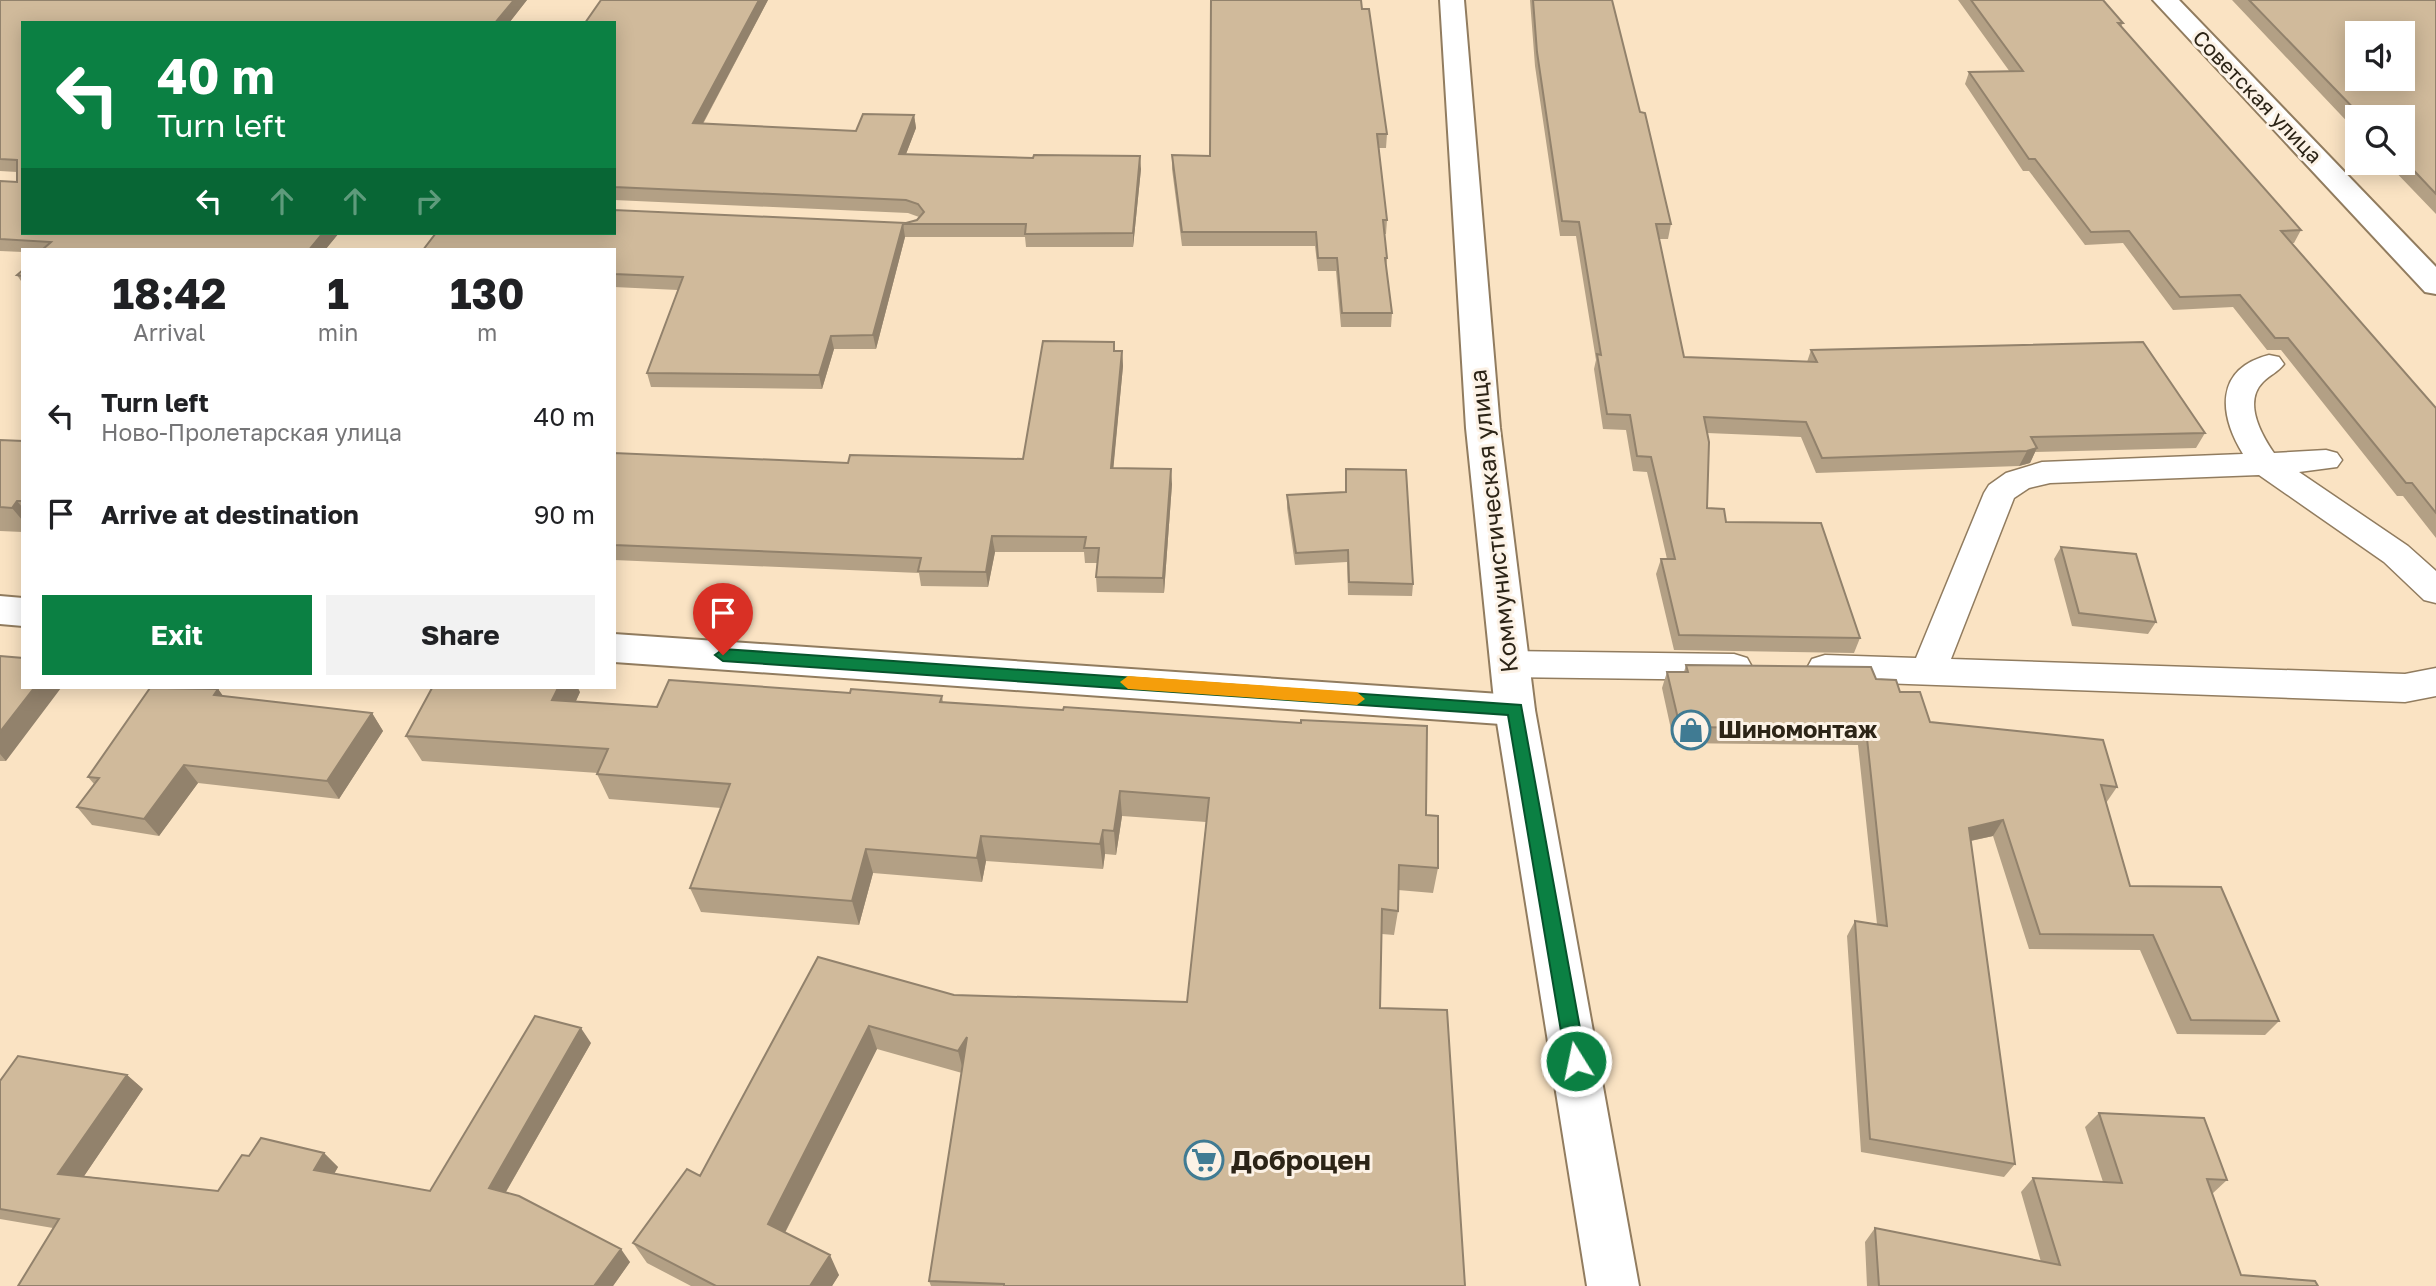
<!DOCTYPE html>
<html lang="en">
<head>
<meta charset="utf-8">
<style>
  body { margin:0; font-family:"Golos Text",sans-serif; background:#f2f2f2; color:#202124; height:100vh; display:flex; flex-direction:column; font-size:26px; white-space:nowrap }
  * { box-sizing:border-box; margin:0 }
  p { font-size:23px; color:#757577 }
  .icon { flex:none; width:38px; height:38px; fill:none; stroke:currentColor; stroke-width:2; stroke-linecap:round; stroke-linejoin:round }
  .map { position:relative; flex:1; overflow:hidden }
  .panel { position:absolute; left:21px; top:248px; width:595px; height:441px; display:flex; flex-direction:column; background:#fff; border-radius:0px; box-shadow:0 4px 18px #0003 }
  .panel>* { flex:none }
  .top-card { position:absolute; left:21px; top:21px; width:595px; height:214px; border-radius:0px; box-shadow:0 4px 18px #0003; background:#0b8043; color:#fff; overflow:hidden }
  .tools { position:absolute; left:2345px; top:21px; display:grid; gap:14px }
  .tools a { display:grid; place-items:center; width:70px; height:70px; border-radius:0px; background:#fff; box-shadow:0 4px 18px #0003; font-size:35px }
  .pin { position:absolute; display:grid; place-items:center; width:60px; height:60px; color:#fff; margin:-72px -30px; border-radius:50% 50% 50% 0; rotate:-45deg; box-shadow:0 0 7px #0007 }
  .pin .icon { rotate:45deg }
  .me { position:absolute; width:77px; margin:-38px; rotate:350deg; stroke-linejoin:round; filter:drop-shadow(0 0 5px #0008) }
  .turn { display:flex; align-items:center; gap:24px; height:147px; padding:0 21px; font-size:32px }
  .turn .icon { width:91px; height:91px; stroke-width:2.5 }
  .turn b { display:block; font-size:49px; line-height:60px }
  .lanes { display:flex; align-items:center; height:66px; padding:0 21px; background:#0003; justify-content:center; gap:35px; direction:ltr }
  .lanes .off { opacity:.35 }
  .eta { display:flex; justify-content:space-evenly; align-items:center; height:119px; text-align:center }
  .eta b { font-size:42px; font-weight:700; line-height:49px }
  .cta { display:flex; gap:14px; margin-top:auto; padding:14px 21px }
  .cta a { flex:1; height:80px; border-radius:0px; background:#0b8043; color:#fff; font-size:28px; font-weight:700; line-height:80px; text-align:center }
  .cta a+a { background:#f2f2f2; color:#202124 }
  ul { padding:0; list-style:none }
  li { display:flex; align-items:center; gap:21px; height:98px; padding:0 21px }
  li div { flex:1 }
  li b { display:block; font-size:26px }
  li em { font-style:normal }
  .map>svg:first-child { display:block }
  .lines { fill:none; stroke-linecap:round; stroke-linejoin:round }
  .service-casing { stroke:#917c5f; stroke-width:3 }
  .minor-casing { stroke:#917c5f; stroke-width:4 }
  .secondary-casing { stroke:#917c5f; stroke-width:4 }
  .service { fill:#fff; fill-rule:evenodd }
  .minor { fill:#fff; fill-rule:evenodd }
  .secondary { fill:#fff; fill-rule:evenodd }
  .wall { fill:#b3a085 }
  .shaded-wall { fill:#92826c }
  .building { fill:#d0ba9b; stroke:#92826c; stroke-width:2; fill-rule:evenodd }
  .route { fill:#0b8043; stroke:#07532c; stroke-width:2 }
  .slow { fill:#f59e0b }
  .labels { text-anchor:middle; stroke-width:6; stroke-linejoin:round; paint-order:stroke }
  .far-street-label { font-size:21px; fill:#2c2417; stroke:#fcf2e6 }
  .street-label { font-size:24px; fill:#2c2417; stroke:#fcf2e6 }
  .poi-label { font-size:24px; font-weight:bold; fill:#2c2417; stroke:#fcf2e6; text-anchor:start }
  .near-poi-label { font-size:28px; font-weight:bold; fill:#2c2417; stroke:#fcf2e6; text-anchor:start }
</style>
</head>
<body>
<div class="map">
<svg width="2436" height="1286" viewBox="0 0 2436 1286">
  <rect width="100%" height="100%" fill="#fae3c3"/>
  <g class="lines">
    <defs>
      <path id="service" d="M2269 355 2279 357 2284 364C2278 372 2270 375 2263 382 2243 402 2261 434 2274 453L2326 450 2337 453 2342 460 2337 467 2299 472 2408 546 2436 571V603L2424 600 2384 562 2259 475 2050 483 2029 488 2014 498 1951 659 2405 674 2436 668V696L2405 702 1825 681 1812 677 1807 668 1812 659 1825 655 1916 658 1984 493 1989 485 2006 473 2042 462 2243 454C2219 415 2214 369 2269 355Z
        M1509 651 1734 654 1747 658 1752 667 1747 676 1734 680 1509 677 1496 673 1491 664 1496 655Z"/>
      <path id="minor" d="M2153 0H2179L2436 267V294L2425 292Z
        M0 596 23 598V626L0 624Z
        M614 634 1515 695 1529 699 1535 710 1529 721 1515 725 614 662Z"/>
      <path id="secondary" d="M1440 0H1464L1500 428 1535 710 1639 1286H1587L1495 710 1466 428Z"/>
    </defs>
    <use href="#service" class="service-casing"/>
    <use href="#minor" class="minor-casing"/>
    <use href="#secondary" class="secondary-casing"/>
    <use href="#service" class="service"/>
    <use href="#minor" class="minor"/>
    <use href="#secondary" class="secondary"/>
  </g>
  <path class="wall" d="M0 0H527L509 23 23 233H339L325 250H23V252L0 251V181L17 182V172L0 171Z
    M601 0H768L703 124 856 131 914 115 916 128 906 154 1141 169 1133 247H1026L1025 237H905L876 349H834L822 389 651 387 647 373 678 290 614 287V250L906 223 917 220 919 217 908 213 614 200V23Z
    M1530 0H1612L1640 112 1671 224 1668 239H1659L1684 357 1807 362 1811 350 2205 433 2196 448 2035 452 2030 463 2019 466 1816 473 1801 437 1707 433V508L1726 522 1860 638 1854 653 1674 650 1656 574 1661 559H1667L1647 472 1633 471 1626 430 1603 429 1594 369 1596 360 1576 236H1560L1535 66Z
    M1958 0H2103L2123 23 2121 27 2301 230 2294 243H2292L2436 408V538L2403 496H2397L2281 350H2267L2233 307 2173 310 2123 243 2085 245 2029 171H2023L1965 84 1969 72H2010Z
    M2232 0H2436V214L2387 163H2403V117H2357V132Z
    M1362 9 1387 134 1386 148H1379L1387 220 1386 234H1384L1387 258 1386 269 1392 313 1391 327H1341L1336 271H1318L1315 246H1182L1172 169V155L1210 156Z
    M23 270V284L17 275Z
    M1114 342 1115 351H1122L1123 366 1113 468 1172 484 1164 593 1097 592 1096 577 1097 563H1085L1084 552H995L988 587 921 586 919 573 614 560V453L848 463 1023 459Z
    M0 440 23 441V532L0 531Z
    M1346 469 1413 584 1412 596 1348 595 1347 562 1295 565 1287 508V495L1345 492Z
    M2061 547 2156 622 2148 634 2072 626 2054 559Z
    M0 656 6 761H0Z
    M1686 665 1876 679 1900 692 1930 722 2117 787 2106 803 2130 886 2279 1021 2265 1035 2177 1034 2140 950 2029 949 1993 836 1971 841 2015 1164 2004 1177 1861 1152 1847 936 1855 921 1877 924 1858 745 1674 743 1662 688 1667 672H1684Z
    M218 689 223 696 372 713 383 731 339 799 198 783 159 836 92 825 77 807 94 784 88 777Z
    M580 692 576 701 657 707 850 693 942 696 943 702 1426 815 1438 868 1433 893 1398 890V911L1394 935 1382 934 1380 1008 1465 1286H931L929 1281 962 1073 877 1049 785 1233 839 1275 832 1286H691L647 1263 633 1243 700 1176 818 957 954 995 1187 1002 1206 822 1122 816 1116 855 1105 854 1103 869 986 861 982 882 873 873 859 925 701 912 690 888 721 808 609 799 597 774 598 773 422 761 406 736Z
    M591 1043 506 1192 630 1262 613 1286H18L53 1228 0 1219V1081L127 1075 143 1089 84 1176 218 1191 249 1156 324 1153 338 1167 334 1174 430 1191Z
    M2099 1113 2227 1180 2212 1194 2241 1275 2318 1286H1867L1865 1242 1875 1228 2041 1262 2021 1192 2033 1178 2103 1182 2085 1127Z"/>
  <path class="shaded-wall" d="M514 0H527L509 23H495Z
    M759 0H768L696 136 693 123Z
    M914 115 916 128 901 167 899 154Z
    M1140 156 1141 169 1133 247V233Z
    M903 224 905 237 876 349 873 335Z
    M323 233H339L325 250H309Z
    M831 336 834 349 822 389 819 375Z
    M1122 351 1123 366 1112 483 1111 468Z
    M2037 448 2030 463 2019 466 2027 451Z
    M1171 469 1172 484 1164 593 1163 578Z
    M17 501 23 508V521L12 508Z
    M992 536 995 552 988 587 986 572Z
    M34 688H61L6 761 0 754V732Z
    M558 688H578L580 692 565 725 552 700Z
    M218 689 231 707 214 695Z
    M372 713 383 731 339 799 327 781Z
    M184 765 198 783 159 836 144 819Z
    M1120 791 1122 816 1116 855 1114 831Z
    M2003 820 1993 836 1960 843 1969 828Z
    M1103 830 1105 854 1103 869 1100 844Z
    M981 836 986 861 982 882 977 858Z
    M866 849 873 873 859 925 852 901Z
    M869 1026 877 1049 779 1244 768 1224Z
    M581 1028 591 1043 500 1202 489 1188Z
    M967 1037 964 1074 958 1051Z
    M127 1075 143 1089 76 1188 58 1174Z
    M324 1153 338 1167 328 1184 314 1170Z
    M621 1249 630 1262 613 1286H594Z
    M830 1255 839 1275 832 1286H810Z"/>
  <path class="building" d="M0 0H514L495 23H23V233H323L309 250H42L51 242 0 239V181L17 182V160L0 159Z
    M601 0H759L693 123 856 131 863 114 914 115 899 154 1033 158 1034 155 1140 156 1133 233 1025 234 1026 224H903L873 335 831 336 819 375 647 373 683 277 614 274V250H423L436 233H614V210L906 223 917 220 924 212 918 204 906 200 614 187V23H585Z
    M1211 0H1361L1362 9H1369L1387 134H1377L1387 220H1383L1387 258H1385L1392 313H1342L1337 258H1318L1316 232H1182L1172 155 1210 156Z
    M1533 0H1612L1640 112 1645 113 1671 224H1656L1684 357 1817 362 1811 350 2143 342 2205 433 2031 437 2037 448 2027 451 1822 458 1806 422 1704 417 1709 442 1707 508 1724 509 1726 522 1821 523 1860 638 1679 635 1661 559H1675L1651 457 1637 456 1630 415 1607 414 1597 354 1601 355 1579 222 1562 221 1537 52Z
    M1971 0H2103L2123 23H2118L2301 230 2281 231 2436 408V513L2412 483H2406L2288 338H2275L2240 295 2180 297 2129 231 2091 232 2035 159H2029L1969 72 2023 71Z
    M2249 0H2436V194L2403 159V117H2362ZM2357 33H2403V79H2357Z
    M23 270V276L17 275Z
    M1043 341 1114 342V351H1122L1111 468 1171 469 1163 578 1096 577 1099 548H1084L1086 537 992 536 986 572 918 571 921 558 614 545V453L848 463 850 455 1023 459Z
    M0 440 23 441V501H17L12 508 0 507Z
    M1346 469 1406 470 1413 584 1349 582 1348 550 1296 553 1287 495 1346 492Z
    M2061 547 2136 554 2156 622 2079 613Z
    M0 656 23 658V688H34L0 732Z
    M1686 665 1871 667 1876 679 1896 680 1900 692H1920L1930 722 2103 740 2117 787 2101 785 2130 886 2221 887 2279 1021 2191 1020 2153 935 2040 934 2003 820 1969 828 2015 1164 1870 1139 1855 921 1887 926 1866 729 1680 727 1667 672H1688Z
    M669 680 850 693 851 689 942 696 940 702 1063 710 1064 707 1301 723V720L1427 726 1426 815 1438 816V868L1399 865 1398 911 1382 909 1380 1008 1447 1010 1465 1286H1004V1284L929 1281 967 1037 958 1051 869 1026 768 1224 830 1255 810 1286H716L633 1243 687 1169 700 1176 818 957 954 995 1187 1002 1209 798 1120 791 1114 831 1103 830 1100 844 981 836 977 858 866 849 852 901 690 888 730 784 597 774 608 749 406 736 432 688H558L552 700 657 707Z
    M150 688 218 689 214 695 372 713 327 781 184 765 144 819 77 807 99 778 88 777Z
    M535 1016 581 1028 489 1188 519 1196 621 1249 594 1286H18L59 1219 0 1209V1081L18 1056 127 1075 58 1174 218 1191 242 1155 249 1156 261 1138 324 1153 314 1170 430 1191Z
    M2099 1113 2204 1118 2227 1180 2207 1179 2241 1275 2315 1281 2318 1286H1879L1875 1228 2060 1265 2033 1178 2122 1183Z"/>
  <path class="route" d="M723 649 1521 705 1586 1061 1583 1068 1576 1070 1569 1068 1566 1061 1508 715 723 661 715 655Z"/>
  <path class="slow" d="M1128 676 1357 692 1365 699 1357 705 1128 689 1120 682Z"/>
  <defs>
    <symbol id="shop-ring" viewBox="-11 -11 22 22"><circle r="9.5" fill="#fcf2e6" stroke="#407b93" stroke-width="1.5"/><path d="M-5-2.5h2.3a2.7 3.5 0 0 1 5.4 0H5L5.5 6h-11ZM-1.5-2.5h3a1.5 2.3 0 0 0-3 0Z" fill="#407b93"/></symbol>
    <symbol id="supermarket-ring" viewBox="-11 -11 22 22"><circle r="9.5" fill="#fcf2e6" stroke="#407b93" stroke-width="1.5"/><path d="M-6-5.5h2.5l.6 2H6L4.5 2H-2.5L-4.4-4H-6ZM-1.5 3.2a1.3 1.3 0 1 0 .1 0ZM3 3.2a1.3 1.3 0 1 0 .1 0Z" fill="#407b93"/></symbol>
  </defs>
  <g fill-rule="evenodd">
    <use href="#shop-ring" x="1669" y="708" width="44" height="44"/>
    <use href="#supermarket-ring" x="1182" y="1138" width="44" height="44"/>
  </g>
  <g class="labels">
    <g class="far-street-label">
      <text transform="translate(2257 97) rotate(46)" y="7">Советская улица</text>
    </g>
    <g class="street-label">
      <text transform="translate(1494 521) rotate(-96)" y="8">Коммунистическая улица</text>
    </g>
    <g class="poi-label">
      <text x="1718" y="738">Шиномонтаж</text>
    </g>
    <g class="near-poi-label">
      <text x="1231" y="1170">Доброцен</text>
    </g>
  </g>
</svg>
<div class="tools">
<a><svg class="icon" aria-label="sound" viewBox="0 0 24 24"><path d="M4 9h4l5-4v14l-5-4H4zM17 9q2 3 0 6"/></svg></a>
<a><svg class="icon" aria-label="search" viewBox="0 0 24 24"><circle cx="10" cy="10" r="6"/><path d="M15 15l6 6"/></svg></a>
</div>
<div class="pin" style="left:723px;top:655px;background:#d93025"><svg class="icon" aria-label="arrive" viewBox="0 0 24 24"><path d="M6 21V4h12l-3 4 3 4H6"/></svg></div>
<svg class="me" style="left:1576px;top:1061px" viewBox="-20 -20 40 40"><circle r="17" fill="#0b8043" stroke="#fff" stroke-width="3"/><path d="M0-11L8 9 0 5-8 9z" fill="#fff"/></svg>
<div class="top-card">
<div class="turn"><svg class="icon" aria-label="left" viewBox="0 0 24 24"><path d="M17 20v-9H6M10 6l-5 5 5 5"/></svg><div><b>40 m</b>Turn left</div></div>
<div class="lanes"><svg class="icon" aria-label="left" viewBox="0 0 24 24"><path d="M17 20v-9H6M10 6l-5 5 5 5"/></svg><svg class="icon off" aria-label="ahead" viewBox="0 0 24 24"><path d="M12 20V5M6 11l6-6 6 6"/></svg><svg class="icon off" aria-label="ahead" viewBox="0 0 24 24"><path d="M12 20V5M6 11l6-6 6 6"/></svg><svg class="icon off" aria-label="right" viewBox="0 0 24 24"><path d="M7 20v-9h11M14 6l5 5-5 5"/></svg></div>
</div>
<section class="panel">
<div class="eta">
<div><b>18:42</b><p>Arrival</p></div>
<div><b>1</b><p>min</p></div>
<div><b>130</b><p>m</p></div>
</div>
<ul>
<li><svg class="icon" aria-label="left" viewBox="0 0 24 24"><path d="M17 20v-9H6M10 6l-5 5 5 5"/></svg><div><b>Turn left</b><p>Ново-Пролетарская улица</p></div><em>40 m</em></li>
<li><svg class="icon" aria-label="arrive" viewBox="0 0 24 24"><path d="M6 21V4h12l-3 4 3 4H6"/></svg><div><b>Arrive at destination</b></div><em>90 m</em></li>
</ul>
<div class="cta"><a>Exit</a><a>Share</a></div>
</section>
</div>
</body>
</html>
